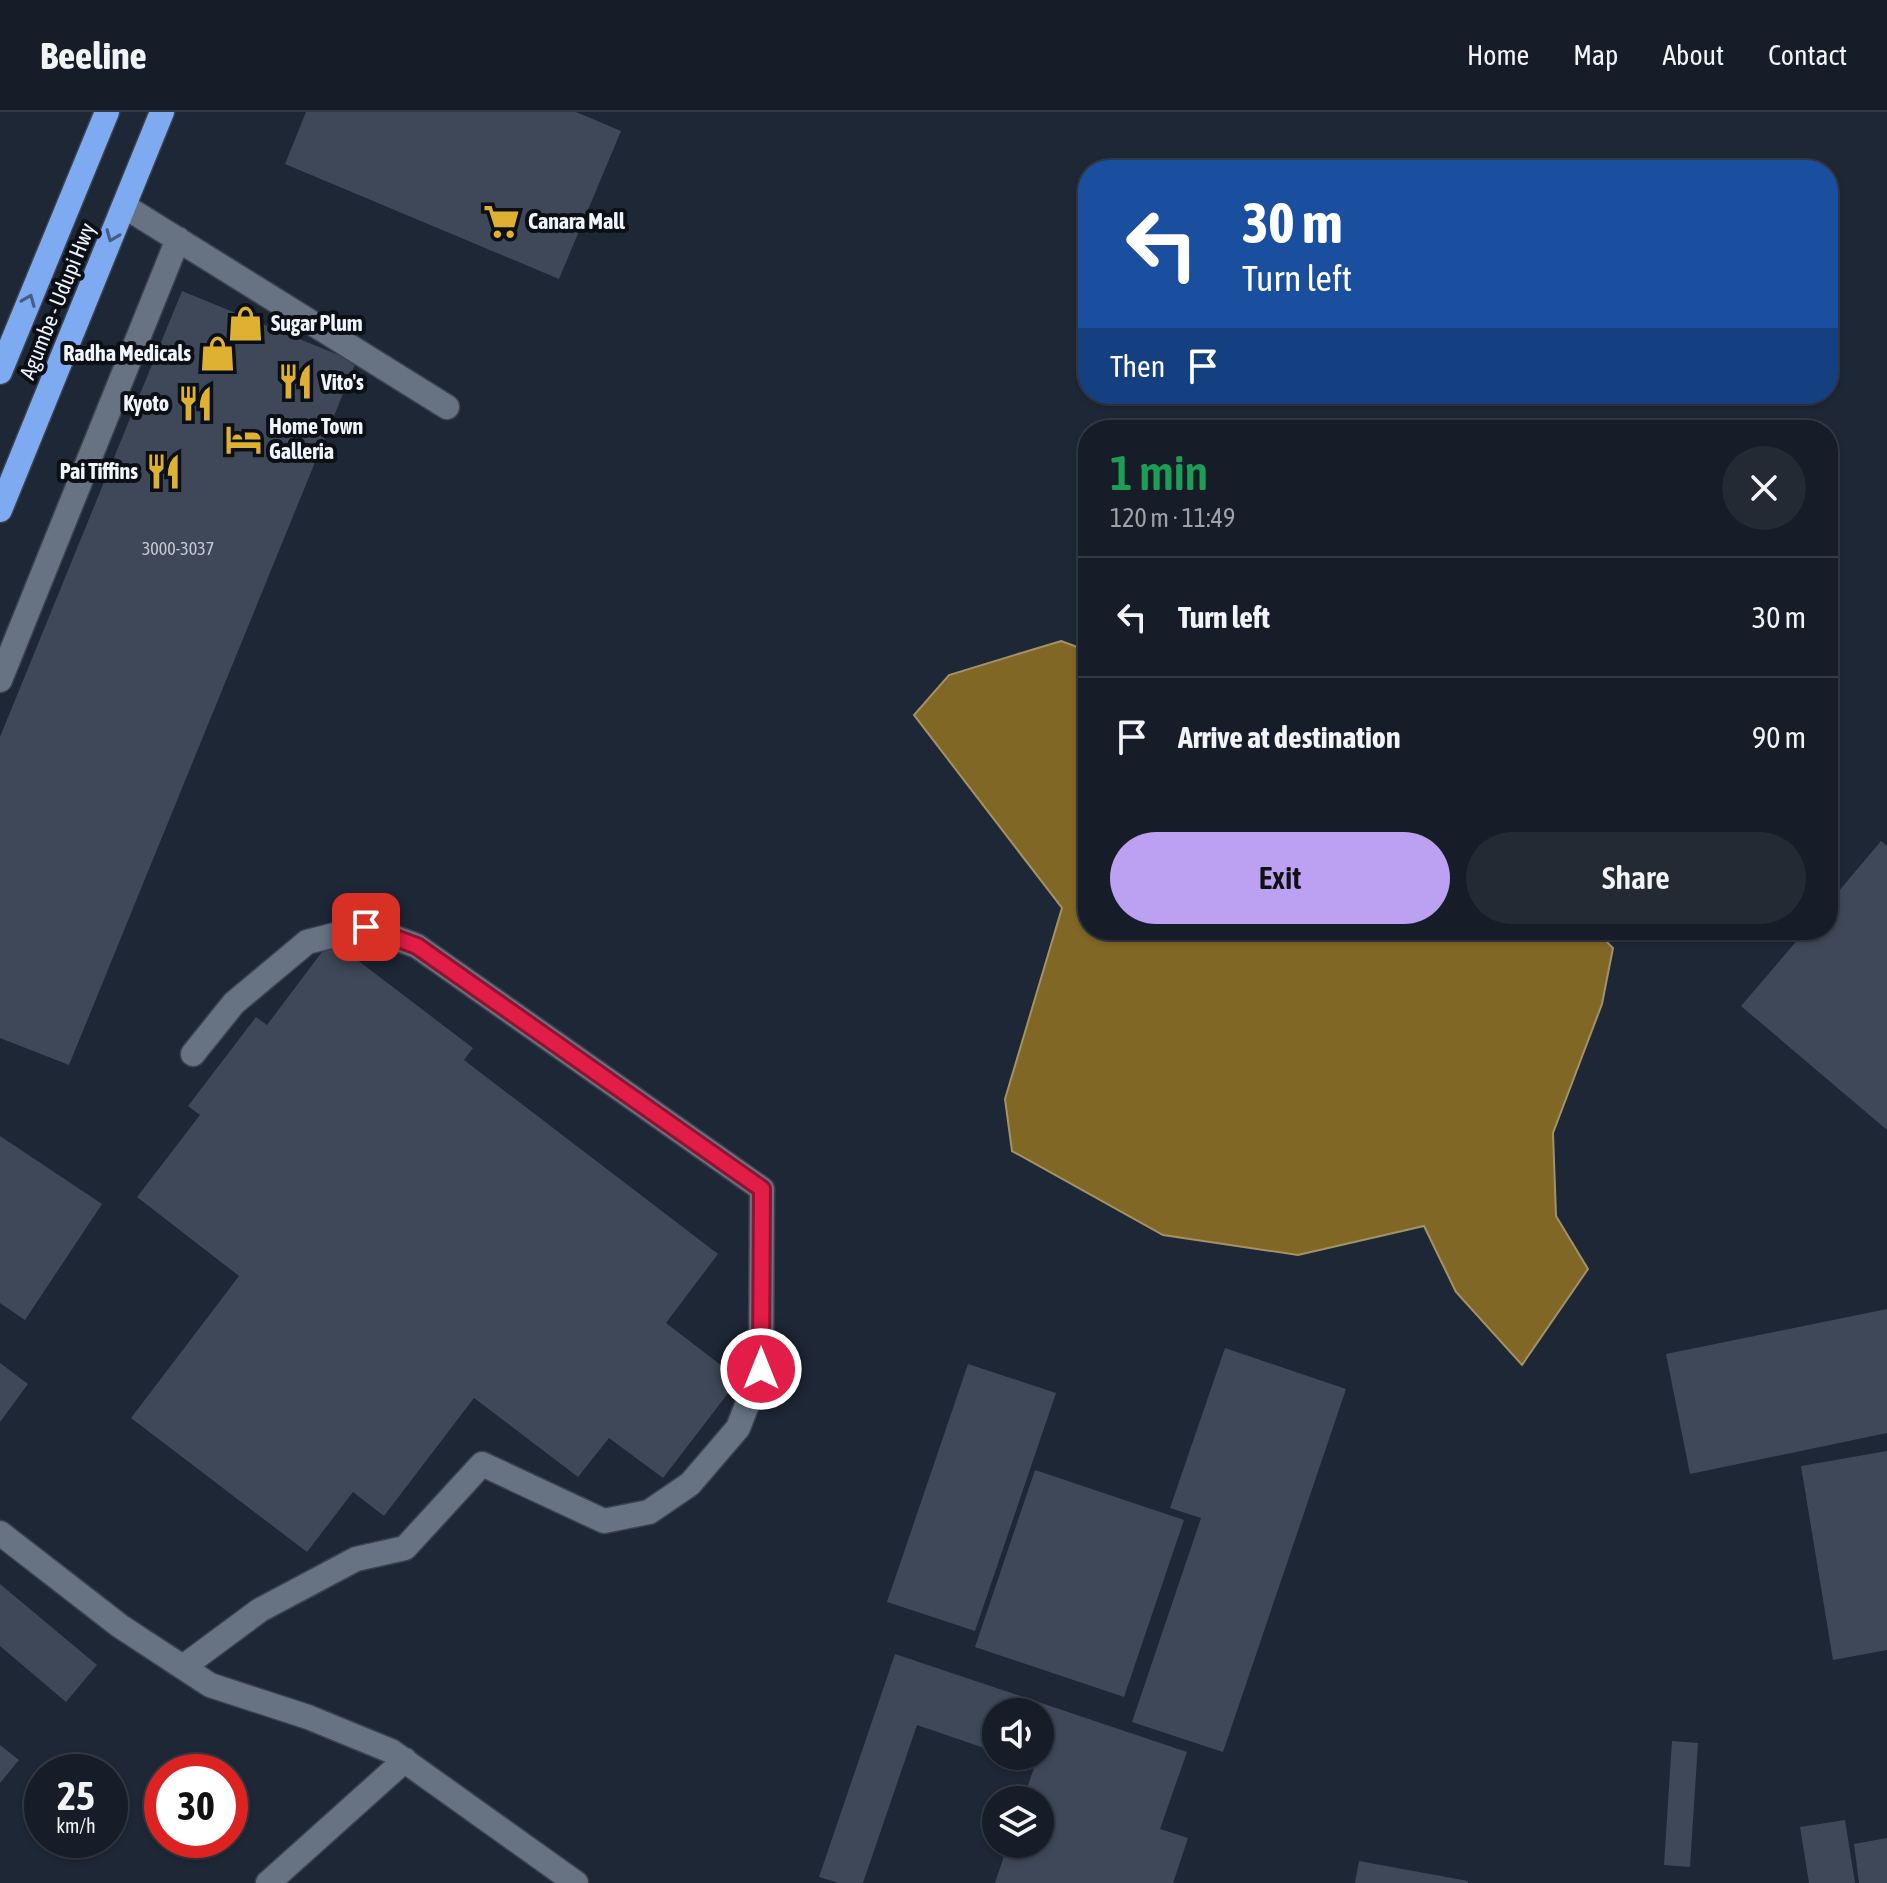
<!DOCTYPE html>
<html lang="en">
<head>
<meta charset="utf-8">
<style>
  body { margin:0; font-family:"Asap Condensed",sans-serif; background:#232a34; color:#f1f3f6; height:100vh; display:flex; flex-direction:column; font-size:30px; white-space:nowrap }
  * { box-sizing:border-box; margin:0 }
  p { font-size:26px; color:#9ea2a8 }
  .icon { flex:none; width:44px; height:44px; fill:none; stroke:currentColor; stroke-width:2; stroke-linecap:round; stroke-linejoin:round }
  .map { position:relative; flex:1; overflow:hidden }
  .side { position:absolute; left:1078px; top:308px; width:760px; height:520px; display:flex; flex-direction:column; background:#161d28; border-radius:32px; box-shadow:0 2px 6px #0004,0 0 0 2px #353b45 }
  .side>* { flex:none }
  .hud { position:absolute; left:1078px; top:48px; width:760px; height:244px; border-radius:32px; box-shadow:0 2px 6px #0004,0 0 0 2px #353b45; background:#1a4fa0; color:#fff; overflow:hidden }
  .buttons { position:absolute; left:982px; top:1586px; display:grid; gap:16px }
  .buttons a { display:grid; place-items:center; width:72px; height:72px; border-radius:50%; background:#161d28; box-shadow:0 2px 6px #0004,0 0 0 2px #353b45; font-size:40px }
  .speed { position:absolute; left:24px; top:1642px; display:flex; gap:16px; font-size:40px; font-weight:700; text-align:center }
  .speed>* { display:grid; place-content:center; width:104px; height:104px; border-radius:50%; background:#161d28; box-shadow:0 2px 6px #0004,0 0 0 2px #353b45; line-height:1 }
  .speed small { font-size:20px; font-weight:400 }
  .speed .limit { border:12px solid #d22; background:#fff; color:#111 }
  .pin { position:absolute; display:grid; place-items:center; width:68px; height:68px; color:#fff; margin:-34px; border-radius:16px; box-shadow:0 4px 12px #0006 }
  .me { position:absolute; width:88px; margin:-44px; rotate:0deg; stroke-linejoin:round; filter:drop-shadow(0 0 6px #0008) }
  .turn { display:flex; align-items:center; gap:28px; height:168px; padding:0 32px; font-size:36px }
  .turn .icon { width:104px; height:104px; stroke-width:2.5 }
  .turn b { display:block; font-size:56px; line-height:68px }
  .then { display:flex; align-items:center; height:76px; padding:0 32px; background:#0003; gap:16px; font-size:30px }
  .round { display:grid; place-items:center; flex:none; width:84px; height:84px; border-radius:42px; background:#232a34 }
  .overview { display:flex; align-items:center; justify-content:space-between; height:136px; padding:0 32px }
  h1 { font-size:48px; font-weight:600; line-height:60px; color:#1e9e55 }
  .action { display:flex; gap:16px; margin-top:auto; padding:16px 32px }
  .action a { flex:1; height:92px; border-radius:48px; background:#bca0f2; color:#111; font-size:32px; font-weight:600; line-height:92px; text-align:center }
  .action a+a { background:#232a34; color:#f1f3f6 }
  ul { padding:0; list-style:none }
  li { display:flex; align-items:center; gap:24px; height:120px; padding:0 32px; border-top:2px solid #353b45 }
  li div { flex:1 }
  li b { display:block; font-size:30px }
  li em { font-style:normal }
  header { display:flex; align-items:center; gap:48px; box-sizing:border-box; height:112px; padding:0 40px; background:#161d28; border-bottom:2px solid #353b45 }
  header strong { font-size:38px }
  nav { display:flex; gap:44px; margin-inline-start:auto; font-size:28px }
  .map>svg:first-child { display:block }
  .water { fill:#806725; stroke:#a29266; stroke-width:2 }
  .building { fill:#3e4858 }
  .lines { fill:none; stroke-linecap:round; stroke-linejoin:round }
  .minor-casing { stroke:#3b424e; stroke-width:27 }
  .highway-casing { stroke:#3b424e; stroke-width:27 }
  .minor { stroke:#677283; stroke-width:24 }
  .highway { stroke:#7eaaf2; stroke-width:24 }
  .oneway { stroke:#455d84 }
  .route-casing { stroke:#92132f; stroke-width:20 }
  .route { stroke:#e11d48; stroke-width:14 }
  .labels { text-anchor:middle; stroke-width:8; stroke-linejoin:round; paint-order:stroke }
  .number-label { font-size:18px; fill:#c4cad4 }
  .poi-label { font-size:22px; font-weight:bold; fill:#f0f5fd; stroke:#0c1016; text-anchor:start }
  .street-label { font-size:22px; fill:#f0f5fd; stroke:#0c1016 }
</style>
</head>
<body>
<header>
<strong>Beeline</strong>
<nav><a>Home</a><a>Map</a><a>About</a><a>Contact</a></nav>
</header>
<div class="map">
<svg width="1887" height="1771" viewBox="0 0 1887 1771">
  <rect width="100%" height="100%" fill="#1e2736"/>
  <path class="water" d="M1061 529 1088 539V818H1595L1613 836 1602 892 1553 1021 1556 1104 1588 1157 1522 1253 1456 1180 1424 1114 1298 1143 1163 1123 1012 1039 1005 987 1062 796 914 603 949 563Z"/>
  <path class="building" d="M306 0H576L621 19 559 167 285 52Z
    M182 179 356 250 69 953 0 926V625Z
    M1881 729 1887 734V1018L1741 894 1806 818H1828V792Z
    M331 828 473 936 464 948 718 1142 666 1211 739 1267 663 1366 609 1326 578 1365 474 1286 384 1404 353 1380 307 1440 131 1306 239 1164 137 1085 200 1003 188 994 256 905 267 913Z
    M0 1024 102 1092 25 1208 0 1191Z
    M1887 1197V1321L1690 1362 1666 1242Z
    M1225 1236 1346 1277 1223 1640 1132 1610 1201 1406 1170 1396Z
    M0 1251 28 1272 0 1310Z
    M968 1252 1056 1281 975 1519 887 1490Z
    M1887 1339V1538L1833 1548 1801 1354Z
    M1035 1358 1184 1408 1124 1585 975 1535Z
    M0 1472 97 1553 66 1590 0 1534Z
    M895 1542 1187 1640 1160 1717 1188 1726 1173 1771H995L1008 1732H1040V1688H1023L1035 1653 1011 1645 1040 1644V1600H996V1640L917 1613 863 1771H839L819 1765Z
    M1672 1629 1698 1631 1690 1755 1664 1753Z
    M0 1633 19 1648 0 1671Z
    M1845 1708 1855 1771H1809L1800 1715Z
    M1887 1726V1771H1859L1854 1732Z
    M1359 1749 1468 1769V1771H1355Z"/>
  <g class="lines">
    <defs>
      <path id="minor" d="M124 94 447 295
        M0 568 178 127
        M0 1421 120 1514 210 1573 308 1605 391 1639 576 1771
        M183 1555 260 1498 356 1447 405 1436 482 1352 604 1409 649 1400 690 1372 738 1316 761 1257 762 1077 417 834 366 815 307 830 234 891 193 942
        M268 1771 405 1648"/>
      <path id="highway" d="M0 260 107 0
        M0 398 162 0"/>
    </defs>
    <use href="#minor" class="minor-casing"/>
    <use href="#highway" class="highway-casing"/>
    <use href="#minor" class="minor"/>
    <use href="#highway" class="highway"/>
  </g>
  <defs><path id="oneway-chevron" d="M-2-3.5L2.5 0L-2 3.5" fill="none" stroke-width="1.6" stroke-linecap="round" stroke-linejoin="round" transform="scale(2)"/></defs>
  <g class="oneway">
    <use href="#oneway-chevron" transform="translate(112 124) rotate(112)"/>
    <use href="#oneway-chevron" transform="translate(29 188) rotate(-68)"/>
  </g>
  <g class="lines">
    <defs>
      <path id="route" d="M366 815 417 834 762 1077 761 1257"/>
    </defs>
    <use href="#route" class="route-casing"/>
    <use href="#route" class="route"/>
  </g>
  <defs>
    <symbol id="supermarket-bare" viewBox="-9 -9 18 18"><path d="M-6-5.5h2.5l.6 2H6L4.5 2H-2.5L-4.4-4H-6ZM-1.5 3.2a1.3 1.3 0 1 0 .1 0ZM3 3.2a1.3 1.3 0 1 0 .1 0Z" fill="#deb133" stroke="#0c1016" stroke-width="2.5" paint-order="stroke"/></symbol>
    <symbol id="shop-bare" viewBox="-9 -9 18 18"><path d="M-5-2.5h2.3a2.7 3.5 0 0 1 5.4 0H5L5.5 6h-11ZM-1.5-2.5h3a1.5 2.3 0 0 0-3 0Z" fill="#deb133" stroke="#0c1016" stroke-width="2.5" paint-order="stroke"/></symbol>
    <symbol id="restaurant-bare" viewBox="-9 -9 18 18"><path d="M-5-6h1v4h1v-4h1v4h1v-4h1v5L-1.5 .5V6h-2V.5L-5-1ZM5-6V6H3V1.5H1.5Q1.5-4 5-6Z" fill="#deb133" stroke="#0c1016" stroke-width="2.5" paint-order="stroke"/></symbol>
    <symbol id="hotel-bare" viewBox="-9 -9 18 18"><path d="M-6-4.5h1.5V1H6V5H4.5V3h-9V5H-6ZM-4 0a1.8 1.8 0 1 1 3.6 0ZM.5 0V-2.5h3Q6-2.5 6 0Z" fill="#deb133" stroke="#0c1016" stroke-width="2.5" paint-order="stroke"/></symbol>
  </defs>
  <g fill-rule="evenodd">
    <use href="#supermarket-bare" x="476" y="84" width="51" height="51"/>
    <use href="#shop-bare" x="220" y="186" width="51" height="51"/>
    <use href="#shop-bare" x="192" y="216" width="51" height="51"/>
    <use href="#restaurant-bare" x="270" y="244" width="51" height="51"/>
    <use href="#restaurant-bare" x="170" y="266" width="51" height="51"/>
    <use href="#hotel-bare" x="218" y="302" width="51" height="51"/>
    <use href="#restaurant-bare" x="138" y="334" width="51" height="51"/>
  </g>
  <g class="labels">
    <g class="number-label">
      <text x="178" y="443">3000-3037</text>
    </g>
    <g class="poi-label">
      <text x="528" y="117">Canara Mall</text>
      <text x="271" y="219">Sugar Plum</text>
      <text x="191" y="249" text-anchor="end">Radha Medicals</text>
      <text x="321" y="278">Vito's</text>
      <text x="169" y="299" text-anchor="end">Kyoto</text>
      <text x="269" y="322">Home Town<tspan x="269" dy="25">Galleria</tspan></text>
      <text x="138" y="367" text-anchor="end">Pai Tiffins</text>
    </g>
    <g class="street-label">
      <text transform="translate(57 189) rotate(-68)" y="8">Agumbe - Udupi Hwy</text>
    </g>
  </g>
</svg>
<div class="buttons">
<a><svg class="icon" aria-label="sound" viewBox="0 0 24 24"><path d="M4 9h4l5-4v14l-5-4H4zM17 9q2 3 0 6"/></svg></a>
<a><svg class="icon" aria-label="layers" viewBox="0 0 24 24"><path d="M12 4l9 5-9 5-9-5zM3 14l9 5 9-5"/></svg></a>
</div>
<div class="speed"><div>25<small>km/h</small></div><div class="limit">30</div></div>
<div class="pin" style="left:366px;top:815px;background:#d93025"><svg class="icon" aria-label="arrive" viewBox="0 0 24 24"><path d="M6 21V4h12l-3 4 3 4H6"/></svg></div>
<svg class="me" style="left:761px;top:1257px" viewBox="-20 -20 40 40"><circle r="17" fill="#e11d48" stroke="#fff" stroke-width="3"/><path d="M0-11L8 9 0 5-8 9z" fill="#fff"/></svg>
<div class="hud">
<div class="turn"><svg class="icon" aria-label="left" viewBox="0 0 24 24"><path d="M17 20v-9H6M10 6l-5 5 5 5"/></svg><div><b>30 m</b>Turn left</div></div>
<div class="then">Then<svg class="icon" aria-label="arrive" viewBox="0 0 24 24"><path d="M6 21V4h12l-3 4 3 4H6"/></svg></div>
</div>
<section class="side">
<div class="overview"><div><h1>1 min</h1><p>120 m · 11:49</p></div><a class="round"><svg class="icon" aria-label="close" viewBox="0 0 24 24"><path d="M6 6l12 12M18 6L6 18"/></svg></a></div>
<ul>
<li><svg class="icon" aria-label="left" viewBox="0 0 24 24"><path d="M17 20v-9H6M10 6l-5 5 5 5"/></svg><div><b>Turn left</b></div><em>30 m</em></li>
<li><svg class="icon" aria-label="arrive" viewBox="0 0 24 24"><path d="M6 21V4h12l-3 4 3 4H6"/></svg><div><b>Arrive at destination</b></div><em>90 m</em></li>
</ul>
<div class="action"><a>Exit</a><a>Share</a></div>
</section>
</div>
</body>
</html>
